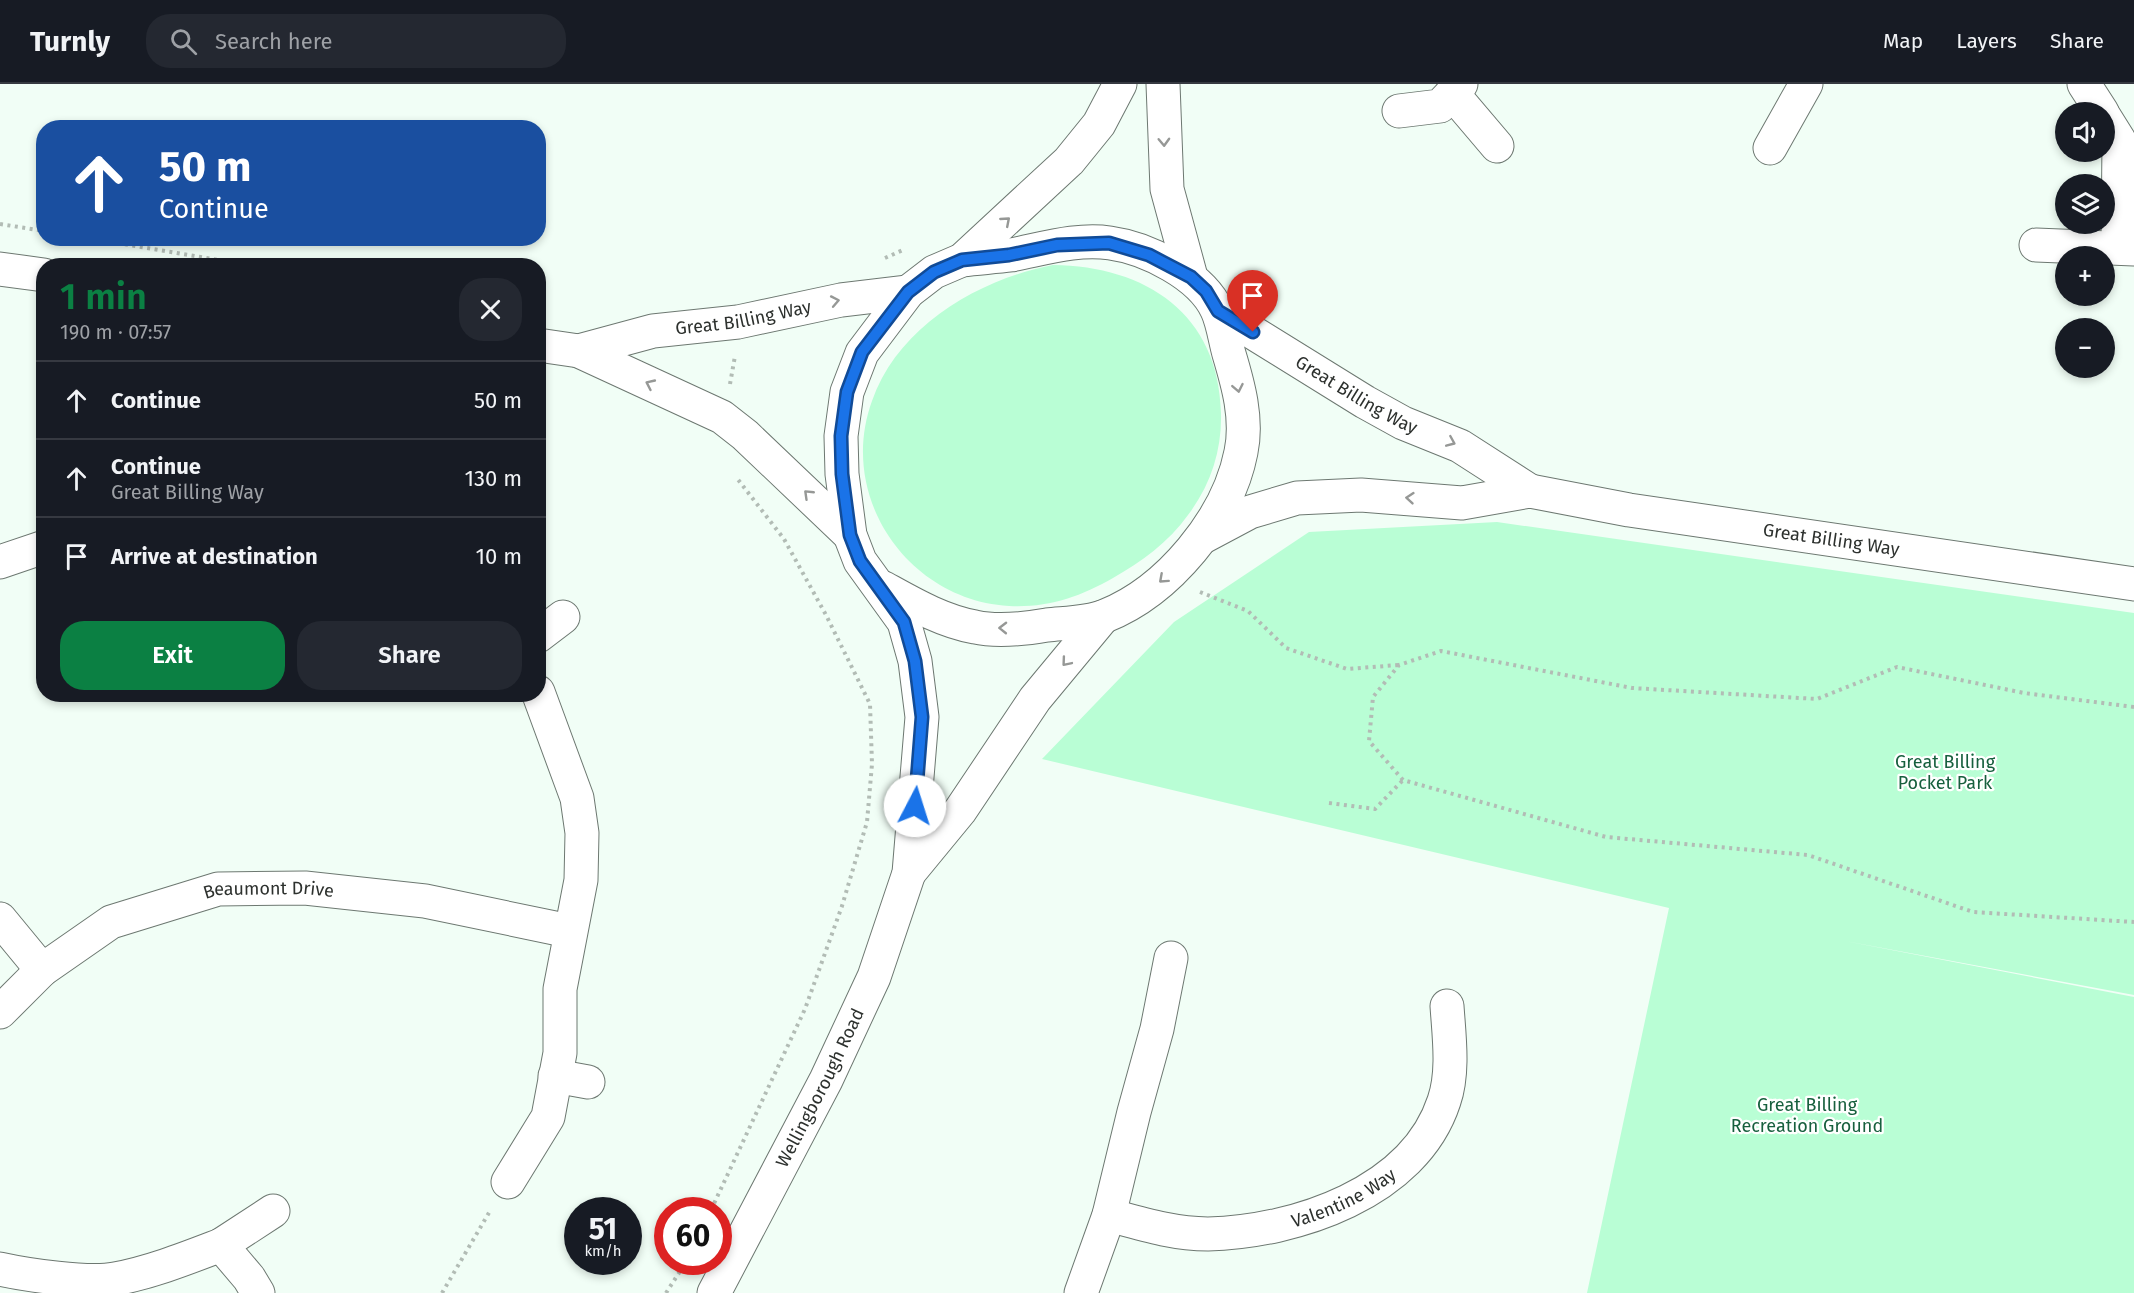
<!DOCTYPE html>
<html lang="en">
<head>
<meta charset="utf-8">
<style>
  body { margin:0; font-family:"Fira Sans",sans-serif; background:#242831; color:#f1f3f6; height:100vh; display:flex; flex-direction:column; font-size:22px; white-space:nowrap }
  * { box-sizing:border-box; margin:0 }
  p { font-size:20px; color:#9ea1a6 }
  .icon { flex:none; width:33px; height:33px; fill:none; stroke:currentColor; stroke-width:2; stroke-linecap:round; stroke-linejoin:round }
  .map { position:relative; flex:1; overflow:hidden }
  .sheet { position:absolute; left:36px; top:174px; width:510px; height:444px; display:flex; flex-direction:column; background:#171b24; border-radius:24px; box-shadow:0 3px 9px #0003 }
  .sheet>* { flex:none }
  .top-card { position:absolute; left:36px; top:36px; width:510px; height:126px; border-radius:24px; box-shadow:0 3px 9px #0003; background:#1a4fa0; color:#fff; overflow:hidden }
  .tools { position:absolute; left:2055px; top:18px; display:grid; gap:12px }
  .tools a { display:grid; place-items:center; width:60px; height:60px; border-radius:50%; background:#171b24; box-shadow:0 3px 9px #0003; font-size:30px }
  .speed { position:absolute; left:564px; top:1113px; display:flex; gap:12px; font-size:30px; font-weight:700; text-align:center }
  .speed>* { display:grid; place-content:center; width:78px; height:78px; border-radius:50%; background:#171b24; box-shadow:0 3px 9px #0003; line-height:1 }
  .speed small { font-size:15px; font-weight:400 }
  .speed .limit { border:9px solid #d22; background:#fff; color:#111 }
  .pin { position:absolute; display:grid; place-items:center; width:51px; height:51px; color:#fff; margin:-62px -26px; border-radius:50% 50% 50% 0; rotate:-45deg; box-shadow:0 0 6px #0007 }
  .pin .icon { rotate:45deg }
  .me { position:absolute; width:66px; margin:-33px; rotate:5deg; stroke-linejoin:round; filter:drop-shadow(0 0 4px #0008) }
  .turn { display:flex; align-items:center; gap:21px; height:126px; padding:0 24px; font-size:27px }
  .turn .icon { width:78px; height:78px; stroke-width:2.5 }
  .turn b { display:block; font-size:42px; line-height:51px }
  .round { display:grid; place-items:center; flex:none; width:63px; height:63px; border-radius:24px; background:#242831 }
  .head { display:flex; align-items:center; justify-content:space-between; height:102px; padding:0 24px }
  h1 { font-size:36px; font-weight:600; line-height:45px; color:#0b8043 }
  .primary-button { display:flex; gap:12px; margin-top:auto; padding:12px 24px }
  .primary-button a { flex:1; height:69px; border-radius:24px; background:#0b8043; color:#fff; font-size:24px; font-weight:600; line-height:69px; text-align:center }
  .primary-button a+a { background:#242831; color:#f1f3f6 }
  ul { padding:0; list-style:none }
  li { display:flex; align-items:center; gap:18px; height:78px; padding:0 24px; border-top:2px solid #363941 }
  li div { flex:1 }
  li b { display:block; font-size:22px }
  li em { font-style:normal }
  header { display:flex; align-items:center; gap:36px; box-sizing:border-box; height:84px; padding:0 30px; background:#171b24; border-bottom:2px solid #363941 }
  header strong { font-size:28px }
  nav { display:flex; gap:33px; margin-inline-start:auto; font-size:21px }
  .search { width:420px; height:54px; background:#242831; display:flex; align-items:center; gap:15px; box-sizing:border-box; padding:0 21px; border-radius:24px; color:#9ea1a6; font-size:22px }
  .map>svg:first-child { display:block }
  .green { fill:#b9fed5 }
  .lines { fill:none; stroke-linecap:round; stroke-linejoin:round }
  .minor-casing { stroke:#6d7871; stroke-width:35 }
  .major-casing { stroke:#6d7871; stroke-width:35 }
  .path { stroke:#b2bcb5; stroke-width:4; stroke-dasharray:3 4.5; stroke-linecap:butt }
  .minor { stroke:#fff; stroke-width:33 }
  .major { stroke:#fff; stroke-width:33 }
  .oneway { stroke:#969896 }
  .route-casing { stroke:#114b97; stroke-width:15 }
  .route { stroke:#1a73e8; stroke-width:10 }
  .labels { text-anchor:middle; stroke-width:4.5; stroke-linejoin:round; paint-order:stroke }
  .street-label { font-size:18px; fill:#2d312e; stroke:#fff }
  .park-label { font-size:18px; fill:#17603e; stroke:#fff }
</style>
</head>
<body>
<header>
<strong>Turnly</strong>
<div class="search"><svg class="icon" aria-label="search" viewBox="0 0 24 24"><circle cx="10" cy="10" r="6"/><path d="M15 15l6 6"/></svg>Search here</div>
<nav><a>Map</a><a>Layers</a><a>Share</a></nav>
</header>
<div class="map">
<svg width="2134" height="1209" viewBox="0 0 2134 1209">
  <rect width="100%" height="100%" fill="#f1fef6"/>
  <path class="green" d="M1053 181C1146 182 1219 230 1221 329 1222 366 1211 401 1188 431 1169 458 1141 478 1113 494 1080 513 1047 524 1009 522 908 516 837 413 872 317 898 242 979 195 1053 181Z
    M1497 438 2134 529V911L1845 857 2134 913V1209H1587L1669 824 1042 675 1174 538 1309 448Z"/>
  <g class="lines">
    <defs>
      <g id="minor">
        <path d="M2084 0 2102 28"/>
        <path d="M1452 9 1497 62"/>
        <path d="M1399 27 1440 22 1461 0"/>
        <path d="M2104 32 2119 56 2118 162"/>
        <path d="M1770 64 1806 0"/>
        <path d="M2036 161 2134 165"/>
        <path d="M0 478 44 463"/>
        <path d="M538 552 563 533"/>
        <path d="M0 835 42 886"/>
        <path id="s1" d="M0 928 42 886 111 838 218 805 305 804 425 817 569 847"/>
        <path d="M555 992 588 998"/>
        <path d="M508 1098 548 1033 560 969V905L581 796 582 749 577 714 538 608"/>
        <path id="s2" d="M1109 1131C1142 1140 1174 1150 1208 1150 1295 1148 1414 1109 1444 1017 1454 988 1449 952 1447 922"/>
        <path d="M221 1161 273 1127"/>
        <path d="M0 1185C27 1191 88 1200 115 1195 152 1188 187 1174 221 1161L249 1194 258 1209"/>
        <path d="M1081 1209 1109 1131 1134 1028 1157 945 1171 874"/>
      </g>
      <g id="major">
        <path d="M1163 0 1167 105 1191 193"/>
        <path d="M0 185 44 191"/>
        <path id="s3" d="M1218 227 1365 318 1403 339 1460 362 1530 407"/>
        <path d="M538 261 579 267 722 333 745 351 850 451"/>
        <path id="s4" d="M579 267 653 247 738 238 841 216 908 208"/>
        <path id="s5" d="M1203 453 1250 428 1297 414 1361 411 1462 419 1530 407 1629 426 2134 500"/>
        <path d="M884 504C913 520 942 537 975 543 997 548 1024 545 1047 541 1065 539 1088 539 1105 532 1168 507 1228 435 1241 368 1248 335 1238 300 1229 270 1225 256 1223 239 1217 226 1201 191 1147 164 1110 159 1077 154 1043 165 1011 171 995 173 978 174 962 176"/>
        <path d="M909 789 960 727 1035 615 1103 533"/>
        <path id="s6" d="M714 1209 826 996 874 893 909 789 922 633 915 577 904 538 860 477 850 451 842 390 841 352 847 308 862 269 908 208 934 188 962 176 1069 77 1099 40 1120 0"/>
      </g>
    </defs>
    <use href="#minor" class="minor-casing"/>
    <use href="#major" class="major-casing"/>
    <path class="path" d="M0 140 44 147
      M88 154 254 182
      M885 174 903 166
      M730 300 735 272
      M1200 508 1248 527 1286 564 1347 585 1398 581
      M2134 623 2024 609 1897 583 1817 615 1632 604 1441 567 1399 581 1373 613 1369 657 1403 696 1606 753 1808 771 1973 828 2134 838
      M1329 719 1375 725 1403 696
      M711 1126 805 925 842 822 867 738 872 680 870 620 826 531 784 455 736 393
      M442 1209 490 1127
      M666 1209 686 1178"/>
    <use href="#minor" class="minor"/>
    <use href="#major" class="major"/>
  </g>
  <defs><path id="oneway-chevron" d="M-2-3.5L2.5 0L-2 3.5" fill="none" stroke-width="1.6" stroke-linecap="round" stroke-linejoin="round" transform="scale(1.5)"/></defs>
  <g class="oneway">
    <use href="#oneway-chevron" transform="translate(1164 58) rotate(88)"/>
    <use href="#oneway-chevron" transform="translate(1006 137) rotate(-41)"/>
    <use href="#oneway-chevron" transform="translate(835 217) rotate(-11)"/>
    <use href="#oneway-chevron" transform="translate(650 300) rotate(-155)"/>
    <use href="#oneway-chevron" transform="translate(1238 304) rotate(79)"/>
    <use href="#oneway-chevron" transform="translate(1451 358) rotate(23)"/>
    <use href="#oneway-chevron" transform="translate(808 410) rotate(-136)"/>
    <use href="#oneway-chevron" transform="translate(1410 414) rotate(-175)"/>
    <use href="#oneway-chevron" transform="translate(1163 495) rotate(138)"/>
    <use href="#oneway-chevron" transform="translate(1003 544) rotate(-179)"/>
    <use href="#oneway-chevron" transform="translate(1066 578) rotate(130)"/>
  </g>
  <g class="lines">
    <defs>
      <path id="route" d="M915 722 922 633 915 577 904 538 860 477 850 451 842 390 841 352 847 308 862 268 908 208 934 188 962 176 1009 171 1057 161 1109 159 1149 171 1191 193 1206 207 1218 227 1253 248"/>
    </defs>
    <use href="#route" class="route-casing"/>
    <use href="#route" class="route"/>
  </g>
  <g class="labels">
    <g class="street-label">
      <text dy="6" stroke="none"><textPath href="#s4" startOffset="168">Great Billing Way</textPath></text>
      <text dy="6" stroke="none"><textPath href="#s3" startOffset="162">Great Billing Way</textPath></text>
      <text dy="6" stroke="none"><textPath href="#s5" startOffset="642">Great Billing Way</textPath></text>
      <text dy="6" stroke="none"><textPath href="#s1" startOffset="306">Beaumont Drive</textPath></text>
      <text dy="6" stroke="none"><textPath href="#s6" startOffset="231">Wellingborough Road</textPath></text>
      <text dy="6" stroke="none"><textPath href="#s2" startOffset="243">Valentine Way</textPath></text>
    </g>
    <g class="park-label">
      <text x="1945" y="684">Great Billing<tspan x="1945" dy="21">Pocket Park</tspan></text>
      <text x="1807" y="1027">Great Billing<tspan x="1807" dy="21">Recreation Ground</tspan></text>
    </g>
  </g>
</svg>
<div class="tools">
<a><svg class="icon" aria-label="sound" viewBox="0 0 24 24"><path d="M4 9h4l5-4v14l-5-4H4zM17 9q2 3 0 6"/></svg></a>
<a><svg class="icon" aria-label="layers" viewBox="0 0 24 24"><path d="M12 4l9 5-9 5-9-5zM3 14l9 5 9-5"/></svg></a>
<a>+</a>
<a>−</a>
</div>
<div class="speed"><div>51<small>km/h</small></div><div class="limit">60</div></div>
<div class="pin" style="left:1253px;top:248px;background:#d93025"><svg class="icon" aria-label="arrive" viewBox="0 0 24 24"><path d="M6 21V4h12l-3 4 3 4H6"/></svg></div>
<svg class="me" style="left:915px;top:722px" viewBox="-20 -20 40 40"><circle r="19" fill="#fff"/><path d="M0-13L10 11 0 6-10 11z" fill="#1a73e8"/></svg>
<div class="top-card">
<div class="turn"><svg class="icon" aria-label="ahead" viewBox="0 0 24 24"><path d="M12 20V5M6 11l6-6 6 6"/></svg><div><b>50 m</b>Continue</div></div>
</div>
<section class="sheet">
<div class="head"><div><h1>1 min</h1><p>190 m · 07:57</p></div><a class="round"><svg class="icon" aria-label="close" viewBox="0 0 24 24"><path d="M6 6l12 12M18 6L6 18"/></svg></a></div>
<ul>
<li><svg class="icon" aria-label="ahead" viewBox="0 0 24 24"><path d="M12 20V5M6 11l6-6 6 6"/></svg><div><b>Continue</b></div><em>50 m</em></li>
<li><svg class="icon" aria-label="ahead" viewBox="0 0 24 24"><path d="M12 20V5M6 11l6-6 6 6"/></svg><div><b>Continue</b><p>Great Billing Way</p></div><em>130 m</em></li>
<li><svg class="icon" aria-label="arrive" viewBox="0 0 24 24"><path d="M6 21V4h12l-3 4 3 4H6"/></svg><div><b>Arrive at destination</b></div><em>10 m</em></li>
</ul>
<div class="primary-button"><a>Exit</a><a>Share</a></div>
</section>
</div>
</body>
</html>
